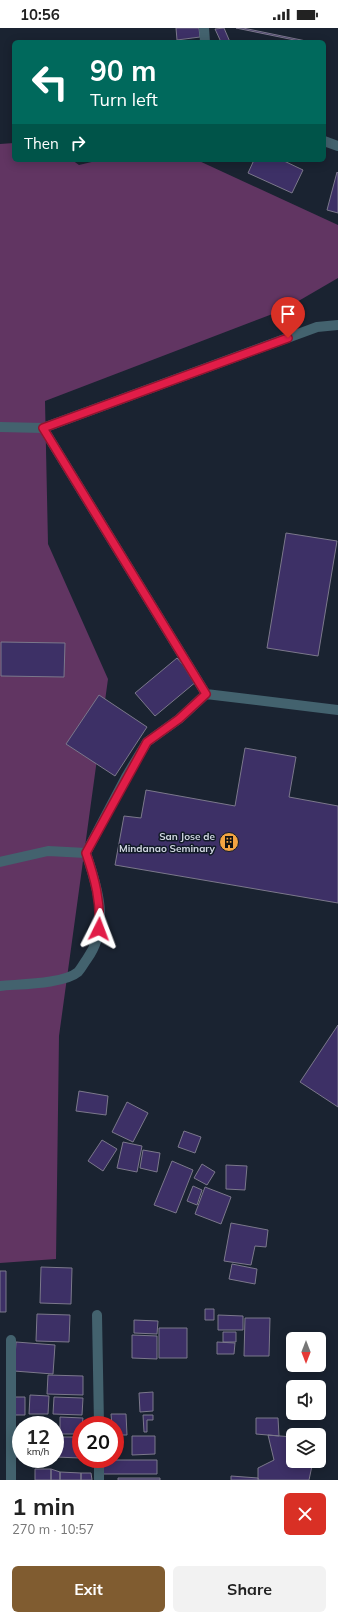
<!DOCTYPE html>
<html lang="en">
<head>
<meta charset="utf-8">
<style>
  body { margin:0; font-family:Mulish,sans-serif; background:#f2f2f2; color:#222; height:100vh; display:flex; flex-direction:column; font-size:15px; white-space:nowrap }
  * { box-sizing:border-box; margin:0 }
  p { font-size:13px; color:#767676 }
  .icon { flex:none; width:22px; height:22px; fill:none; stroke:currentColor; stroke-width:2; stroke-linecap:round; stroke-linejoin:round }
  .map { position:relative; height:1452px; overflow:hidden }
  .details { display:flex; flex-direction:column; background:#fff; flex:1 }
  .details>* { flex:none }
  .banner { position:absolute; left:12px; top:12px; width:314px; height:122px; border-radius:6px; box-shadow:0 2px 10px #0003; background:#00695c; color:#fff; overflow:hidden }
  .needle { width:26px; rotate:180deg }
  .buttons { position:absolute; left:286px; top:1304px; display:grid; gap:8px }
  .buttons a { display:grid; place-items:center; width:40px; height:40px; border-radius:6px; background:#fff; box-shadow:0 2px 10px #0003; font-size:20px }
  .speed { position:absolute; left:12px; top:1388px; display:flex; gap:8px; font-size:20px; font-weight:700; text-align:center }
  .speed>* { display:grid; place-content:center; width:52px; height:52px; border-radius:50%; background:#fff; box-shadow:0 2px 10px #0003; line-height:1 }
  .speed small { font-size:10px; font-weight:400 }
  .speed .limit { border:6px solid #d22; background:#fff; color:#111 }
  .pin { position:absolute; display:grid; place-items:center; width:34px; height:34px; color:#fff; margin:-41px -17px; border-radius:50% 50% 50% 0; rotate:-45deg; box-shadow:0 0 4px #0007 }
  .pin .icon { rotate:45deg }
  .me { position:absolute; width:44px; margin:-22px; rotate:3deg; stroke-linejoin:round; filter:drop-shadow(0 0 3px #0008) }
  .turn { display:flex; align-items:center; gap:14px; height:84px; padding:0 12px; font-size:18px }
  .turn .icon { width:52px; height:52px; stroke-width:2.5 }
  .turn b { display:block; font-size:28px; line-height:34px }
  .then { display:flex; align-items:center; height:38px; padding:0 12px; background:#0003; gap:8px; font-size:15px }
  .round { display:grid; place-items:center; flex:none; width:42px; height:42px; border-radius:6px; background:#f2f2f2 }
  .summary { display:flex; align-items:center; justify-content:space-between; height:68px; padding:0 12px }
  h1 { font-size:24px; font-weight:700; line-height:30px }
  .cta { display:flex; gap:8px; margin-top:auto; padding:8px 12px }
  .cta a { flex:1; height:46px; border-radius:6px; background:#805c30; color:#fff; font-size:16px; font-weight:700; line-height:46px; text-align:center }
  .cta a+a { background:#f2f2f2; color:#222 }
  .status { display:flex; justify-content:space-between; align-items:center; height:28px; padding:0 20px; background:#fff; direction:ltr }
  .status svg { height:11px; fill:currentColor }
  .map>svg:first-child { display:block }
  .forest { fill:#613562 }
  .building { fill:#3d3066; stroke:#7b788b }
  .lines { fill:none; stroke-linecap:round; stroke-linejoin:round }
  .minor { stroke:#43626e; stroke-width:10 }
  .route-casing { stroke:#92132f; stroke-width:10 }
  .route { stroke:#e11d48; stroke-width:7 }
  .labels { text-anchor:middle; stroke-width:3; stroke-linejoin:round; paint-order:stroke }
  .poi-label { font-size:10px; font-weight:bold; fill:#cfd5df; stroke:#111a27; text-anchor:end }
</style>
</head>
<body>
<div class="status"><b>10:56</b><svg viewBox="0 0 49 12"><path d="M0 12V9h3v3zM5 12V6h3v6zM10 12V3h3v9zM15 12V0h3v12zM26 1h20v11H26zM47 4h2v5h-2z"/></svg></div>
<div class="map">
<svg width="338" height="1452" viewBox="0 0 338 1452">
  <rect width="100%" height="100%" fill="#1a2331"/>
  <path class="forest" d="M14 115V132H72L79 137 100 132H197L338 197V250L283 282 45 373 48 516 108 651 59 1008 56 1231 0 1235V116Z"/>
  <path class="building" d="M176 0H199L200 9 177 12Z
    M224 0 230 14H221L215 1Z
    M236 0H243L311 14H304Z
    M254 132H282L303 142 292 165 248 145Z
    M337 144 338 145V185L327 182Z
    M286 505 337 513 318 628 267 620Z
    M1 614 65 615 64 649 1 648Z
    M177 630 197 653 155 688 135 665Z
    M99 667 147 699 115 748 66 716Z
    M245 720 296 729 289 769 338 778V875L115 837 124 788 141 790 146 762 235 778Z
    M338 997V1079L300 1054Z
    M79 1063 108 1068 106 1087 76 1083Z
    M127 1074 148 1085 133 1114 112 1104Z
    M184 1103 201 1109 195 1125 178 1119Z
    M102 1112 117 1121 103 1143 88 1133Z
    M123 1114 142 1118 137 1144 117 1140Z
    M143 1122 160 1125 157 1144 140 1140Z
    M172 1133 193 1142 176 1185 154 1177Z
    M202 1136 215 1144 207 1157 194 1150Z
    M226 1137 247 1138 245 1162 226 1161Z
    M193 1158 202 1162 197 1177 187 1173Z
    M205 1159 231 1169 221 1196 195 1186Z
    M231 1195 268 1202 266 1219 255 1218 251 1237 224 1233Z
    M232 1236 257 1241 255 1256 229 1251Z
    M41 1239 72 1240 71 1276 40 1275Z
    M0 1243H6V1284H0Z
    M205 1281H214V1292H205Z
    M37 1286 70 1287 69 1314 36 1313Z
    M218 1287 243 1288V1302H218Z
    M245 1290H270L269 1328H244Z
    M134 1292 158 1293 157 1306 134 1305Z
    M159 1300H187V1330H159Z
    M223 1304H236V1314H223Z
    M132 1307 157 1308V1331L132 1330Z
    M16 1314 55 1317 53 1346 14 1343Z
    M217 1314 235 1315 234 1326H217Z
    M48 1347 83 1348V1367L47 1366Z
    M153 1364V1383L140 1384 139 1365Z
    M30 1367 49 1368 48 1386H29Z
    M12 1369H25V1387H12Z
    M54 1369 83 1370 82 1387 53 1386Z
    M111 1386H126L127 1407H115V1397H112Z
    M143 1387H153V1392H147V1404H144Z
    M60 1389 83 1390 81 1406H60Z
    M256 1390H278L279 1408 256 1406Z
    M268 1407 293 1409V1433H313L309 1452H258V1440L274 1432Z
    M132 1408H155V1426L132 1427Z
    M15 1409H21V1429H15Z
    M55 1409H81V1430L55 1429Z
    M103 1432H157V1446H103Z
    M35 1441H51V1452H35Z
    M51 1441 60 1444V1452H51Z
    M60 1444 81 1445V1452H60Z
    M81 1445H91L92 1452H81Z
    M231 1448 258 1450 259 1452H231Z
    M118 1450H160V1452H118Z"/>
  <g class="lines">
    <path class="minor" d="M204 0 205 14
      M324 113 338 118
      M0 399 43 400 317 299 338 297
      M43 400 206 666 338 682
      M0 834 48 823 86 825
      M0 958C19 956 64 956 78 944 81 941 84 935 87 931 110 899 98 860 86 825L126 749 147 714 179 691 206 666
      M97 1287 99 1397
      M11 1312V1452
      M99 1431V1452"/>
  </g>
  <g class="lines">
    <defs>
      <path id="route" d="M99 901C101 874 95 851 86 825L147 714 179 691 206 666 43 400 288 310"/>
    </defs>
    <use href="#route" class="route-casing"/>
    <use href="#route" class="route"/>
  </g>
  <defs>
    <symbol id="building-disc" viewBox="-11 -11 22 22"><circle r="9.5" fill="#f3a442" stroke="#111a27"/><path d="M-4-6H4V6H1V3H-1V6H-4ZM-2.5-4.3h1.7v1.8h-1.7ZM.8-4.3h1.7v1.8H.8ZM-2.5-1h1.7V.8h-1.7ZM.8-1h1.7V.8H.8Z" fill="#111"/></symbol>
  </defs>
  <g fill-rule="evenodd">
    <use href="#building-disc" x="218" y="803" width="22" height="22"/>
  </g>
  <g class="labels">
    <g class="poi-label">
      <text x="215" y="812">San Jose de<tspan x="215" dy="12">Mindanao Seminary</tspan></text>
    </g>
  </g>
</svg>
<div class="buttons">
<a><svg class="needle" viewBox="-14 -14 28 28"><path d="M0-13l5 13h-10z" fill="#e53935"/><path d="M0 13l5-13h-10z" fill="#767676"/></svg></a>
<a><svg class="icon" aria-label="sound" viewBox="0 0 24 24"><path d="M4 9h4l5-4v14l-5-4H4zM17 9q2 3 0 6"/></svg></a>
<a><svg class="icon" aria-label="layers" viewBox="0 0 24 24"><path d="M12 4l9 5-9 5-9-5zM3 14l9 5 9-5"/></svg></a>
</div>
<div class="speed"><div>12<small>km/h</small></div><div class="limit">20</div></div>
<div class="pin" style="left:288px;top:310px;background:#d93025"><svg class="icon" aria-label="arrive" viewBox="0 0 24 24"><path d="M6 21V4h12l-3 4 3 4H6"/></svg></div>
<svg class="me" style="left:99px;top:901px" viewBox="-20 -20 40 40"><path d="M0-17L14 15 0 8-14 15z" fill="#e11d48" stroke="#fff" stroke-width="4"/></svg>
<div class="banner">
<div class="turn"><svg class="icon" aria-label="left" viewBox="0 0 24 24"><path d="M17 20v-9H6M10 6l-5 5 5 5"/></svg><div><b>90 m</b>Turn left</div></div>
<div class="then">Then<svg class="icon" aria-label="right" viewBox="0 0 24 24"><path d="M7 20v-9h11M14 6l5 5-5 5"/></svg></div>
</div>
</div>
<section class="details">
<div class="summary"><div><h1>1 min</h1><p>270 m · 10:57</p></div><a class="round" style="background:#d93025;color:#fff"><svg class="icon" aria-label="close" viewBox="0 0 24 24"><path d="M6 6l12 12M18 6L6 18"/></svg></a></div>
<div class="cta"><a>Exit</a><a>Share</a></div>
</section>
</body>
</html>
